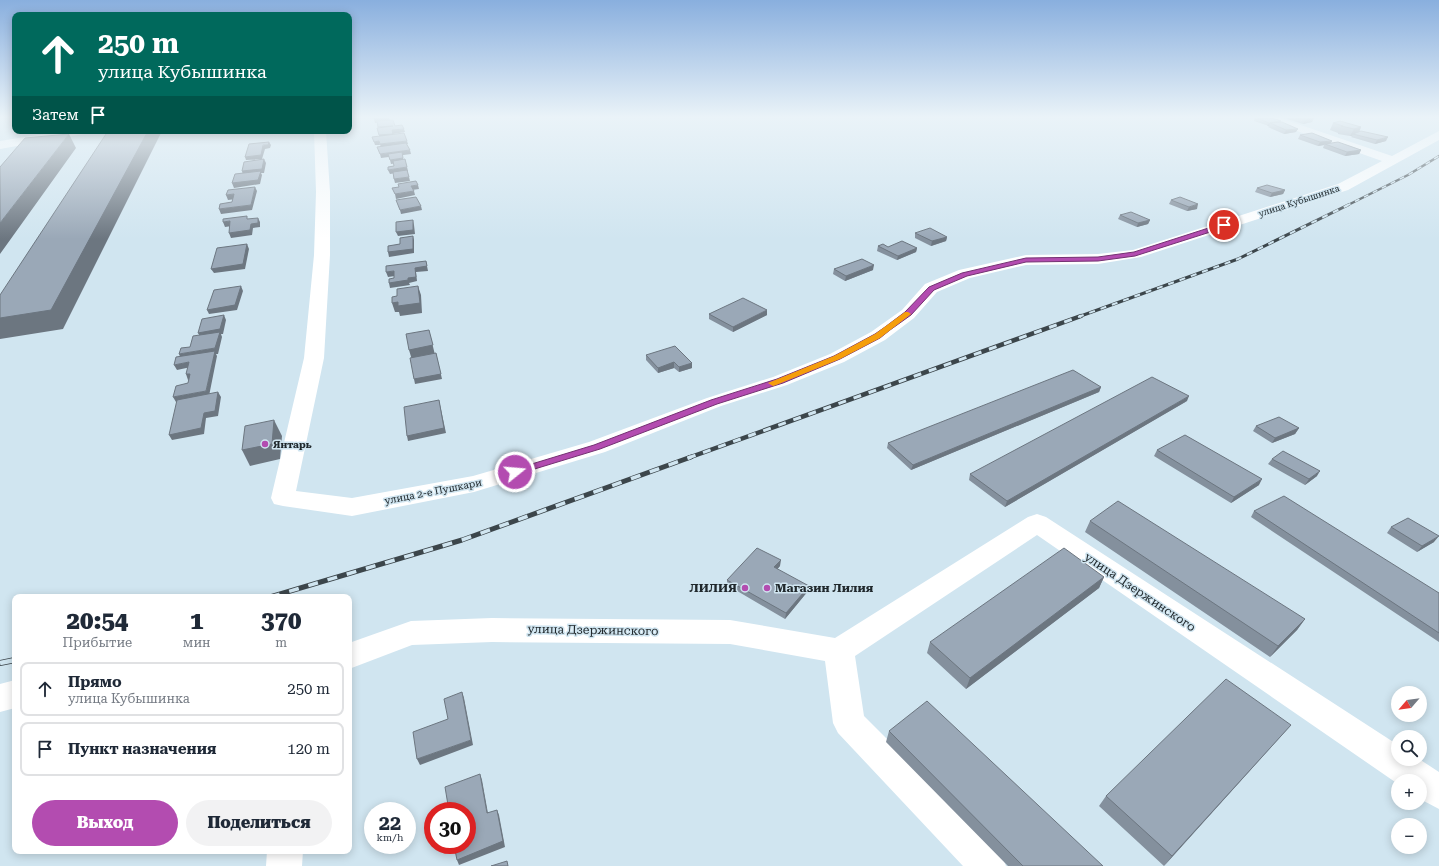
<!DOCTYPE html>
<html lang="ru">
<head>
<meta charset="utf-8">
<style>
  body { margin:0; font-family:"Roboto Serif",serif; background:#f2f2f3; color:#1f2937; height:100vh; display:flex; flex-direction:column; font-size:15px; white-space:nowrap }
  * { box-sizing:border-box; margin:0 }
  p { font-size:13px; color:#747a83 }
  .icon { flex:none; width:22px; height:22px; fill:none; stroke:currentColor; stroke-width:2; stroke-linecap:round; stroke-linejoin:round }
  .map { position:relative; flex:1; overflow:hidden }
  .details { position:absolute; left:12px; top:594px; width:340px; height:260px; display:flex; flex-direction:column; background:#fff; border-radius:8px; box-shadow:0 2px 10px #0003 }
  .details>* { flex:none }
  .hud { position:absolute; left:12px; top:12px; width:340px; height:122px; border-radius:8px; box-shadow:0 2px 10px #0003; background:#00695c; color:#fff; overflow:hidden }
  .needle { width:26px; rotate:242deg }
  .fabs { position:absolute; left:1391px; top:686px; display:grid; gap:8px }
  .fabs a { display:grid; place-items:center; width:36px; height:36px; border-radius:50%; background:#fff; box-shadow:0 2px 10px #0003; font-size:20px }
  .speed { position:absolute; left:364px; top:802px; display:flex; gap:8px; font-size:20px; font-weight:700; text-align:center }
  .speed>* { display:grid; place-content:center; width:52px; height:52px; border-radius:50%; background:#fff; box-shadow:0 2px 10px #0003; line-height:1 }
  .speed small { font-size:10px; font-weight:400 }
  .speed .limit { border:6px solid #d22; background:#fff; color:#111 }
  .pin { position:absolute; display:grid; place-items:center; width:34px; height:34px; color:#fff; margin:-17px; border:2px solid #fff; border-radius:50%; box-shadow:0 1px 4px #0007 }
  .me { position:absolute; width:44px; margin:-22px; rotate:73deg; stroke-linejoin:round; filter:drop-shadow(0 0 3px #0008) }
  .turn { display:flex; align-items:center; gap:14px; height:84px; padding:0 20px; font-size:18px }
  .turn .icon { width:52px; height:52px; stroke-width:2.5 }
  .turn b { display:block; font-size:28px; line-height:34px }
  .then { display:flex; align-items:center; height:38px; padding:0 20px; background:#0003; gap:8px; font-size:15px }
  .eta { display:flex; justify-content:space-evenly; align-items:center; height:68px; text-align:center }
  .eta b { font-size:24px; font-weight:800; line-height:28px }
  .primary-button { display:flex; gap:8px; margin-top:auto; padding:8px 20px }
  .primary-button a { flex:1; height:46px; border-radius:24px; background:#b34cb0; color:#fff; font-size:16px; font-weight:800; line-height:46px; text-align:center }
  .primary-button a+a { background:#f2f2f3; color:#1f2937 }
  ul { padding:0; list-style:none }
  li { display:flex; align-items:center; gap:12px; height:54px; margin:0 8px 6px; padding:0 12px; border:2px solid #e0e1e3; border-radius:8px }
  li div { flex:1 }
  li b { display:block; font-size:15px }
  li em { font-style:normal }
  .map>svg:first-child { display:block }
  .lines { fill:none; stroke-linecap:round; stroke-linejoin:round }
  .minor { fill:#fff; fill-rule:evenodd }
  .rail-far4-casing { stroke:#3c464b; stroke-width:2.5 }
  .rail-far3-casing { stroke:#3c464b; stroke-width:3 }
  .rail-far2-casing { stroke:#3c464b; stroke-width:4.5 }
  .rail-far1-casing { stroke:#3c464b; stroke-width:5 }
  .rail-casing { stroke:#3c464b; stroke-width:6 }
  .rail-far4 { stroke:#d0e5f0; stroke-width:1.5; stroke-dasharray:5; stroke-linecap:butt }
  .rail-far3 { stroke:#d0e5f0; stroke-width:2; stroke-dasharray:6; stroke-linecap:butt }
  .rail-far2 { stroke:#d0e5f0; stroke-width:3; stroke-dasharray:8; stroke-linecap:butt }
  .rail-far1 { stroke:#d0e5f0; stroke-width:3.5; stroke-dasharray:10; stroke-linecap:butt }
  .rail { stroke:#d0e5f0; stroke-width:4.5; stroke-dasharray:14; stroke-linecap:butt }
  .wall { fill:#84909d }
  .shaded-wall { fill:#6c7680 }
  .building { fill:#9aa8b7; stroke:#6c7680 }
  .route { fill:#b34cb0; stroke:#743172 }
  .slow { fill:#f59e0b }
  .poi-dot { fill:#b34cb0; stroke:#d0e5f0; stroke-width:1.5 }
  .labels { text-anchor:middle; stroke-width:3; stroke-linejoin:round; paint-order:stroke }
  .far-street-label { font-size:9px; fill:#20282c; stroke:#d0e5f0 }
  .poi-label { font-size:10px; font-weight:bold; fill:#20282c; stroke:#d0e5f0; text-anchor:start }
  .street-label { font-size:10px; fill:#20282c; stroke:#d0e5f0 }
  .near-poi-label { font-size:12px; font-weight:bold; fill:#20282c; stroke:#d0e5f0; text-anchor:end }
  .near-street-label { font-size:12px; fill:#20282c; stroke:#d0e5f0 }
</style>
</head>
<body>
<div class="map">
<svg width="1439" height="866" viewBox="0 0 1439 866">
  <rect width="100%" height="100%" fill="#d0e5f0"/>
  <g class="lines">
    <path class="minor" d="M1264 118H1280L1392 156 1439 131V140L1348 190 1141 257 1098 264 1026 265 970 278 937 292 914 318 885 340 844 362 787 385 721 406 605 452 474 492 352 516 283 506 274 504 271 498 304 358 314 255 316 192 314 131H326L330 192V255L324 358 296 491 352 498 473 476 589 442 707 398 773 377 830 354 871 332 902 310 925 284 959 270 1026 255 1098 254 1133 250 1338 184 1382 161 1266 120Z
      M63 131H90L88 133 84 134 0 149V141Z
      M1037 514 1046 517 1398 745V759H1419L1439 772V809L1420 799V781H1398V784L1037 535 855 656 864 716 1001 853 1006 866H963L838 733 833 723 825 661 730 644 492 642 412 645 349 669V643L411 621 492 618 730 620 835 638 1028 517Z
      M15 680V708L0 712V684Z
      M267 851H303L302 866H266Z"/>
    <defs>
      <path id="rail-far4" d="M1346 206 1408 175 1439 156"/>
      <path id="rail-far3" d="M1078 317 1238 259 1348 205"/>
      <path id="rail-far2" d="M688 458 1081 316"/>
      <path id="rail-far1" d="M270 597 462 540 691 457"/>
      <path id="rail" d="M0 663 15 660"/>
    </defs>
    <use href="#rail-far4" class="rail-far4-casing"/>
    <use href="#rail-far3" class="rail-far3-casing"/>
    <use href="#rail-far2" class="rail-far2-casing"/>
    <use href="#rail-far1" class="rail-far1-casing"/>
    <use href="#rail" class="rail-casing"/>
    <use href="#rail-far4" class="rail-far4"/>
    <use href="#rail-far3" class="rail-far3"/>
    <use href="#rail-far2" class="rail-far2"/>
    <use href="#rail-far1" class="rail-far1"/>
    <use href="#rail" class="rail"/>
  </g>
  <path class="wall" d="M1255 118H1272L1281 121 1280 122 1296 132 1284 134 1268 127 1269 126 1254 121Z
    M1284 118H1314L1312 122 1303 124Z
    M1333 123 1361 127 1359 132 1386 141 1375 144 1351 137 1352 136H1350L1338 134V133L1330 130Z
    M1300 135 1331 143 1361 150 1359 154 1345 156 1323 148 1324 145 1318 146 1298 139Z
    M1257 188 1285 190 1283 194 1270 197 1255 192Z
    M1171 200 1197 209 1187 211 1169 204Z
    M1120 215 1150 220 1148 224 1137 227 1118 219Z
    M915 233 947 237 946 241 931 246 915 238Z
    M878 246 888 247 917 248 916 252 897 260 877 251Z
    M834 269 873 270 845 281 833 274Z
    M709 314 767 315 733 332 709 319Z
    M646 355 692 363V368L679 372 674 368 658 373 646 360Z
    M1101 387 1099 392 911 470 887 448 888 443Z
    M1187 401 1005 507 969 480 970 474Z
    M1256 426 1299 428 1295 434 1272 443 1253 431Z
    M1157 450 1259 485 1231 503 1154 456Z
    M1272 459 1317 476 1305 485 1268 464Z
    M1254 511 1439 593V642L1251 517Z
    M1090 521 1305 619 1297 630 1270 657 1085 532Z
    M1391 527 1434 542 1417 552 1387 533Z
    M780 566 777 569 808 591 785 619 727 585V580Z
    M1104 577 1099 588 966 689 927 653 930 642Z
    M1291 725 1164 866 1099 806 1106 796Z
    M889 731 1103 866H1008L886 742Z"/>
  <path class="shaded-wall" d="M385 118H389L390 121 375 123 374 119Z
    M1314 118 1312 122 1303 124 1305 120Z
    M1281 121 1279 125 1270 123 1269 126H1267L1269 123Z
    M1361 127 1358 135 1353 134 1352 136H1350L1354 129Z
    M404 129 405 132 393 134 394 137 380 139 379 135 392 130Z
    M1298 129 1296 132 1284 134 1286 130Z
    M148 131H162L63 329 0 339V318Z
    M257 131H271L258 132Z
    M69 134 76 148 0 254V223Z
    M1388 137 1386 141 1375 144 1377 140Z
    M379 141 380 145H375L374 142Z
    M407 141 408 144 381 148 380 144Z
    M1332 141 1330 145 1325 144 1324 145 1318 146 1320 142Z
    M269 142 271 145 270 148 265 149 262 159 246 160 245 157Z
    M410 150 411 154 381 158 380 154Z
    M1361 150 1359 154 1345 156 1347 152Z
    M403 158 404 162 391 164 390 160Z
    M264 159 266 163 264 173H261L262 175 260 184 234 188 232 183 243 175 242 171Z
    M407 167 408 171 390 174 388 170Z
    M409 177 410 181 395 183 394 179Z
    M418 185 419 189 412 190 411 186Z
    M255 187 257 191 252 210 221 214 219 209 251 205Z
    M1285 190 1283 194 1270 197 1272 193Z
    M414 191 415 195 396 199 395 194Z
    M234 194 236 199 228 200 226 195Z
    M1198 204 1197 209 1187 211 1189 207Z
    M421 206 422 210 401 214 400 210Z
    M258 218 260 222V227L253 228 252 235 231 238 229 233 251 224Z
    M413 220 414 225 415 234 398 236 396 232Z
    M1150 220 1148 224 1137 227 1138 223Z
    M230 221 232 226 225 227 223 222Z
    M413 236 414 240V253L389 257 388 252Z
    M947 237 946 241 931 246 932 241Z
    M247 244 249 249 245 269 214 273 211 269Z
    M917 248 916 252 897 260 898 256Z
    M426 261 428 271 416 272 417 281 409 283 410 285 390 288 389 283Z
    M874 265 873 270 845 281 846 276Z
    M394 271 395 276 388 277 386 272Z
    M241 286 243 291 237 310 209 314 207 310Z
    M418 286 421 295 422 313 400 316 399 312H395L392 303Z
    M767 310V315L733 332V327Z
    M224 315 226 320 223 334H221L222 337 218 354H216L217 356 209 396 176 402 173 397 206 391 214 354 181 359 179 354 215 348 201 338 198 333Z
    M429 330 435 355 412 360 409 350Z
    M436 353 442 379 415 384 414 379Z
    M189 362 191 367 177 370 174 365Z
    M674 362V368L658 373V368Z
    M692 363V368L679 372V367Z
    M186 374H190L193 379 188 380Z
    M1101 387 1099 392 911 470 913 465Z
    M218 392 221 397 218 416 206 418 204 434 172 440 169 435 204 413Z
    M1189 396 1187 401 1005 507 1007 501Z
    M439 400 446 433 408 441 407 436Z
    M274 420 282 436 280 459 250 466 242 450Z
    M1299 428 1295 434 1272 443 1275 438Z
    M1320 471 1317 476 1305 485 1309 479Z
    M1262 479 1259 485 1231 503 1234 497Z
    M1439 536 1434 542 1417 552 1422 546Z
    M781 560 780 566 774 573V567Z
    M1104 577 1099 588 966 689 970 678Z
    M809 586 808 591 785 619 786 613Z
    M1305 619 1297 630 1270 657 1278 646Z
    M462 692 464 698 473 745 420 765 417 759 471 740Z
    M1291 725 1281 736 1164 866 1172 856Z
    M480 774 482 780 489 819 487 813Z
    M497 810 499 815 505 847 459 865 457 860Z"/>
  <path class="building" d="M374 118H385L374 119Z
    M1257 118H1272L1281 121 1269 123Z
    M1296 118H1314L1305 120Z
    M393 120 395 126 402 125 404 129 392 130 393 134 379 135 377 128 393 126 378 127 377 121Z
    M1340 121 1361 127 1354 129 1341 126H1343L1333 123Z
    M1282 122 1298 129 1286 130 1270 123Z
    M108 131H148L51 310 0 318V295Z
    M1361 131 1388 137 1377 140 1353 134Z
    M404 133 407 141 380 144 379 141 374 142 372 137Z
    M1312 133 1332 141 1320 142 1300 135Z
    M69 134 0 223V167L25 138Z
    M269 142 268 145H263L261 155 245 157 249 144Z
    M1338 142 1361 150 1347 152 1325 144Z
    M406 143 410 150 380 154 377 147Z
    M402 152 403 158 390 160 388 154Z
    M264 159 262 169 242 171 244 162Z
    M405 159 407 167 388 170V167L394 166 393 161Z
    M407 170 409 177 394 179 393 172Z
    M261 171 258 180 232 183 235 174Z
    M416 181 418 185 411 186 414 191 395 194 392 188 399 187 398 184Z
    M1267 185 1285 190 1272 193 1257 188Z
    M255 187 251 205 219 209 220 204 232 202 234 194 226 195 228 190Z
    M416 197 421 206 400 210 396 200Z
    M1180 197 1198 204 1189 207 1171 200Z
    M1131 212 1150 220 1138 223 1120 215Z
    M247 216V219L258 218V223L251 224 250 230 229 233 230 221 223 222V219Z
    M413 220V230L396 232V222Z
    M930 228 947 237 932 241 915 233Z
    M413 236V249L388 252V246L400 244V238Z
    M902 241 917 248 898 256 878 246 883 244 888 247Z
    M247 244 243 264 211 269 217 248Z
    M862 259 874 265 846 276 834 269Z
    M426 261 427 266 415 268 416 277 408 278V280L389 283V279L394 278V271L386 272V266Z
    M241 286 235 305 207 310 214 290Z
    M418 286 420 303 398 306V302L392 303V297L397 296V289Z
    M743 298 767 310 733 327 709 314Z
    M224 315 220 329 198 333 202 319Z
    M429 330 433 345 409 350 406 334Z
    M220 332 215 348 179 354 181 348 190 347 193 336Z
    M675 346 692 363 679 367 674 362 658 368 646 355Z
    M215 351 206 391 173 397 176 386 188 383 190 374H186L189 362 174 365 176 357Z
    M436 353 441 374 414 379 410 358Z
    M1073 370 1101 387 913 465 888 443Z
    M1152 377 1189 396 1007 501 970 474Z
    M218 392 215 411 204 413 201 428 169 435 177 400Z
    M439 400 444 428 407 436 404 407Z
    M1279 417 1299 428 1275 438 1256 426Z
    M274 420 272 444 242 450 245 426Z
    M1185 435 1262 479 1234 497 1157 450Z
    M1283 451 1320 471 1309 479 1272 459Z
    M1284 496 1439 593V633L1254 511Z
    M1118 501 1305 619 1278 646 1090 521Z
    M1408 518 1439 536 1422 546 1391 527Z
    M757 548 781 560 774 567 809 586 786 613 727 580Z
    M1064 548 1104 577 970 678 930 642Z
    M1226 679 1291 725 1172 856 1106 796Z
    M462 692 471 740 417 759 413 732 448 719 444 699Z
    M927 701 1103 866H1023L889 731Z
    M480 774 487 813 497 810 503 841 457 860 454 845H467V811H449L445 787Z
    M507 861 508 866H491Z"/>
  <linearGradient id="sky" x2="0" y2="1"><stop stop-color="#89afde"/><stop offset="0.49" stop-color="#eaf3f8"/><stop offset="1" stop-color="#eaf3f8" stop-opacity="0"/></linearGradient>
  <rect width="1439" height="239" fill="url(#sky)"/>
  <path class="route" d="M1224 223 1226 224V227L1135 256 1098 261 1026 262 967 276 934 290 911 315 890 330 880 338 840 359 783 383 717 404 600 449 515 475 510 472 512 470 594 445 711 400 777 379 834 356 875 334 885 327 905 312 929 287 962 273 1026 258 1098 257 1134 252Z"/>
  <path class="slow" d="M905 312H908L911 314 880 338 840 359 776 385 773 386 768 383 834 356 875 334Z"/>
  <g class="poi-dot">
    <circle cx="265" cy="444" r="4"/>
    <circle cx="745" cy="588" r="4"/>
    <circle cx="767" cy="588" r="4"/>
  </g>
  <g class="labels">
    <g class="far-street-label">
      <text transform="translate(1299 201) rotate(-18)" y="3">улица Кубышинка</text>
    </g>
    <g class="poi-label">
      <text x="273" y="448">Янтарь</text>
    </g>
    <g class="street-label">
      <text transform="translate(433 491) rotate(-11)" y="4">улица 2-е Пушкари</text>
    </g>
    <g class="near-poi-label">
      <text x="737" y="592">ЛИЛИЯ</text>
      <text x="775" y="592" text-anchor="start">Магазин Лилия</text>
    </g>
    <g class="near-street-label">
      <text transform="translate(1140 592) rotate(34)" y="4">улица Дзержинского</text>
      <text transform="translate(593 630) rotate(1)" y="4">улица Дзержинского</text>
    </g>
  </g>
</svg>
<div class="fabs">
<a><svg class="needle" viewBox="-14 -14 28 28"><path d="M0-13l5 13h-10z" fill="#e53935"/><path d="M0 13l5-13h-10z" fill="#747a83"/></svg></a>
<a><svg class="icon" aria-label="search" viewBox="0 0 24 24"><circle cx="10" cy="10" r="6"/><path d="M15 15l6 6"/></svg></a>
<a>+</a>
<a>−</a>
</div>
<div class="speed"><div>22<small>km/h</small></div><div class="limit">30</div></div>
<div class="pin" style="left:1224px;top:225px;background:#d93025"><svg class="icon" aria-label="arrive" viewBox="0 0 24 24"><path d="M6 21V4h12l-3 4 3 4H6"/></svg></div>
<svg class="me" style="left:515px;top:472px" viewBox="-20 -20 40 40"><circle r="17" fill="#b34cb0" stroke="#fff" stroke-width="3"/><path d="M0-11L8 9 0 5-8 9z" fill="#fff"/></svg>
<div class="hud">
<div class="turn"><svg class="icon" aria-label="ahead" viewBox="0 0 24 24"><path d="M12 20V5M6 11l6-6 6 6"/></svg><div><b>250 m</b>улица Кубышинка</div></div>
<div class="then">Затем<svg class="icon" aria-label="arrive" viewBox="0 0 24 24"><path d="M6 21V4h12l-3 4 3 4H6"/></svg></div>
</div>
<section class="details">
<div class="eta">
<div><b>20:54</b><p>Прибытие</p></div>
<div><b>1</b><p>мин</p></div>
<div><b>370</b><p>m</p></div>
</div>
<ul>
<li><svg class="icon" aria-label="ahead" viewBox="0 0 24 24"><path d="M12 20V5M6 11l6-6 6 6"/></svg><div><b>Прямо</b><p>улица Кубышинка</p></div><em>250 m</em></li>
<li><svg class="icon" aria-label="arrive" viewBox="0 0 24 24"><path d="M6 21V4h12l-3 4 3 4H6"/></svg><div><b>Пункт назначения</b></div><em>120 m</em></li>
</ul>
<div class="primary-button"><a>Выход</a><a>Поделиться</a></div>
</section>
</div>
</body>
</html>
